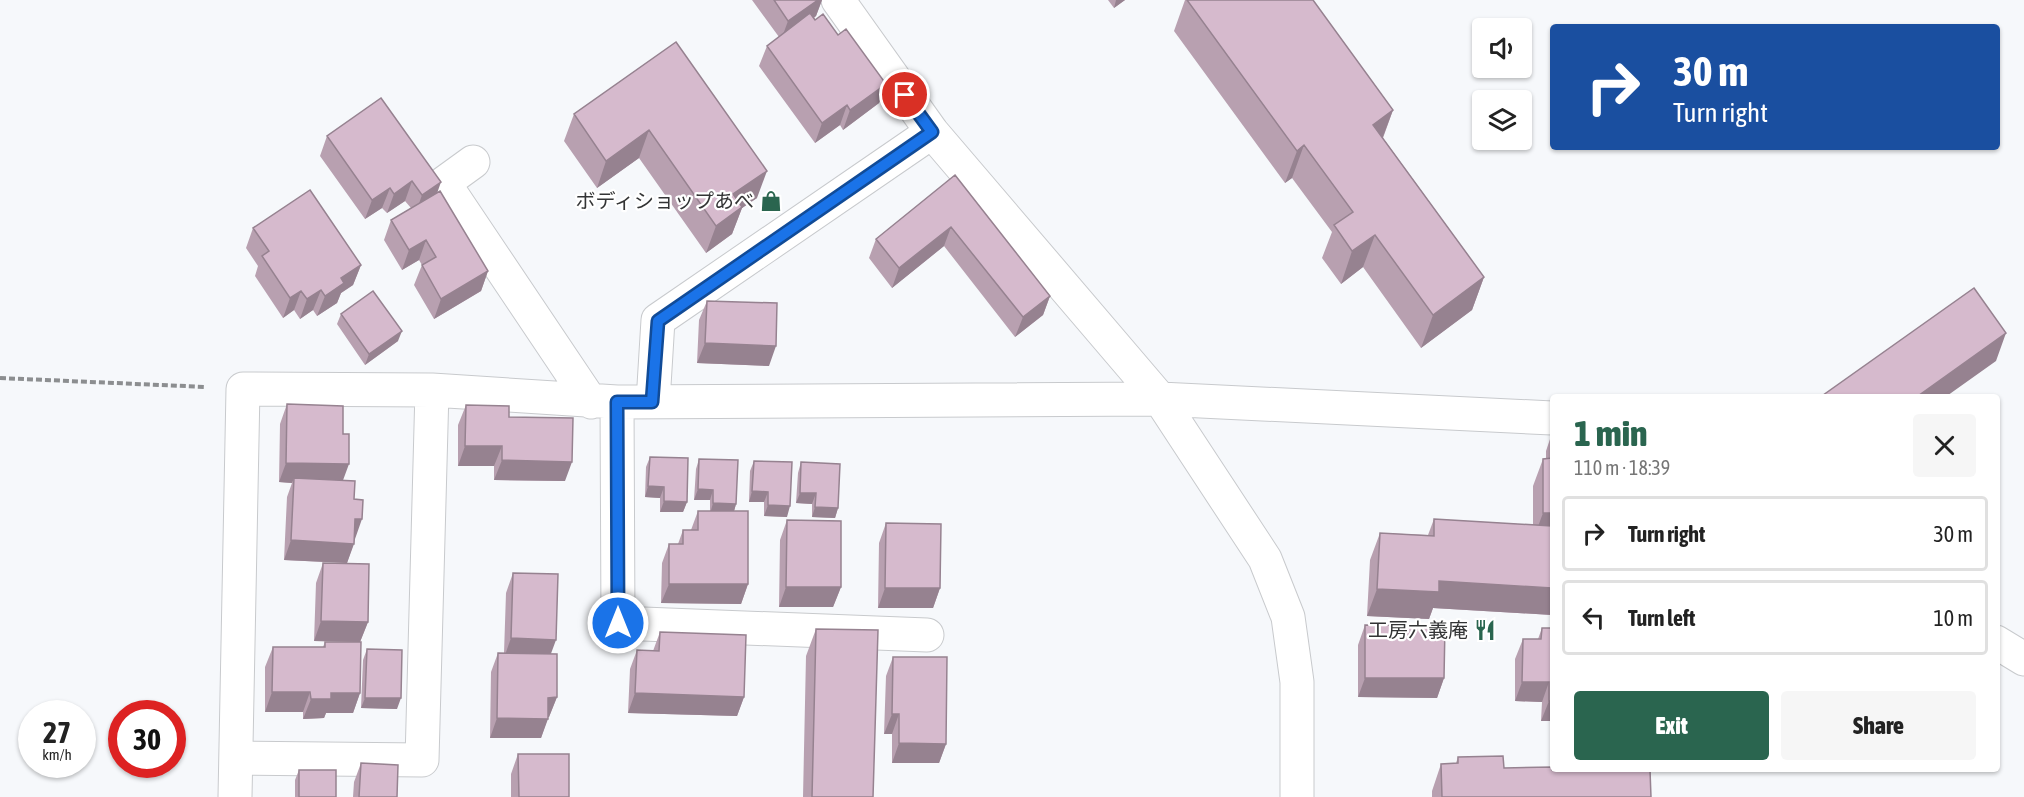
<!DOCTYPE html>
<html lang="en">
<head>
<meta charset="utf-8">
<style>
  body { margin:0; font-family:"Asap Condensed","Noto Sans JP",sans-serif; background:#f6f6f6; color:#222; height:100vh; display:flex; flex-direction:column; font-size:22px; white-space:nowrap }
  * { box-sizing:border-box; margin:0 }
  p { font-size:20px; color:#767676 }
  .icon { flex:none; width:33px; height:33px; fill:none; stroke:currentColor; stroke-width:2; stroke-linecap:round; stroke-linejoin:round }
  .map { position:relative; flex:1; overflow:hidden }
  .side { position:absolute; left:1550px; top:394px; width:450px; height:378px; display:flex; flex-direction:column; background:#fff; border-radius:6px; box-shadow:0 2px 4px #0004 }
  .side>* { flex:none }
  .top-card { position:absolute; left:1550px; top:24px; width:450px; height:126px; border-radius:6px; box-shadow:0 2px 4px #0004; background:#1a4fa0; color:#fff; overflow:hidden }
  .fabs { position:absolute; left:1472px; top:18px; display:grid; gap:12px }
  .fabs a { display:grid; place-items:center; width:60px; height:60px; border-radius:6px; background:#fff; box-shadow:0 2px 4px #0004; font-size:30px }
  .speed { position:absolute; left:18px; top:700px; display:flex; gap:12px; font-size:30px; font-weight:700; text-align:center }
  .speed>* { display:grid; place-content:center; width:78px; height:78px; border-radius:50%; background:#fff; box-shadow:0 2px 4px #0004; line-height:1 }
  .speed small { font-size:15px; font-weight:400 }
  .speed .limit { border:9px solid #d22; background:#fff; color:#111 }
  .pin { position:absolute; display:grid; place-items:center; width:51px; height:51px; color:#fff; margin:-26px; border:3px solid #fff; border-radius:50%; box-shadow:0 2px 6px #0007 }
  .me { position:absolute; width:66px; margin:-33px; rotate:0deg; stroke-linejoin:round; filter:drop-shadow(0 0 4px #0008) }
  .turn { display:flex; align-items:center; gap:21px; height:126px; padding:0 24px; font-size:27px }
  .turn .icon { width:78px; height:78px; stroke-width:2.5 }
  .turn b { display:block; font-size:42px; line-height:51px }
  .round { display:grid; place-items:center; flex:none; width:63px; height:63px; border-radius:6px; background:#f6f6f6 }
  .headline { display:flex; align-items:center; justify-content:space-between; height:102px; padding:0 24px }
  h1 { font-size:36px; font-weight:800; line-height:45px; color:#2a654f }
  .button { display:flex; gap:12px; margin-top:auto; padding:12px 24px }
  .button a { flex:1; height:69px; border-radius:6px; background:#2a654f; color:#fff; font-size:24px; font-weight:800; line-height:69px; text-align:center }
  .button a+a { background:#f6f6f6; color:#222 }
  ul { padding:0; list-style:none }
  li { display:flex; align-items:center; gap:18px; height:75px; margin:0 12px 9px; padding:0 12px; border:3px solid #e0e0e0; border-radius:6px }
  li div { flex:1 }
  li b { display:block; font-size:22px }
  li em { font-style:normal }
  .map>svg:first-child { display:block }
  .lines { fill:none; stroke-linecap:round; stroke-linejoin:round }
  .minor-casing { stroke:#c8cacd; stroke-width:35 }
  .path { stroke:#8c8e90; stroke-width:4; stroke-dasharray:6 3; stroke-linecap:butt }
  .minor { stroke:#fff; stroke-width:33 }
  .wall { fill:#b8a0b0 }
  .shaded-wall { fill:#968290 }
  .building { fill:#d6bacd; stroke:#968290; stroke-width:1.5 }
  .route-casing { stroke:#114b97; stroke-width:15 }
  .route { stroke:#1a73e8; stroke-width:10 }
  .labels { text-anchor:middle; stroke-width:4.5; stroke-linejoin:round; paint-order:stroke }
  .poi-label { font-size:20px; fill:#333435; stroke:#fff; text-anchor:end }
</style>
</head>
<body>
<div class="map">
<svg width="2024" height="797" viewBox="0 0 2024 797">
  <rect width="100%" height="100%" fill="#f6f8fb"/>
  <g class="lines">
    <defs>
      <path id="minor" d="M838 0 932 132 1160 399 1265 559 1288 617 1297 682V797
        M473 162 444 183 591 402
        M617 402 618 623 927 635
        M653 402 658 320 932 132
        M1996 642 2024 659
        M236 758 422 760 432 390
        M235 797 243 389 432 390 617 402 1160 399 1552 418"/>
    </defs>
    <use href="#minor" class="minor-casing"/>
    <path class="path" d="M0 378 206 387"/>
    <use href="#minor" class="minor"/>
  </g>
  <path class="wall" d="M752 0H822L816 16 814 18 815 20 838 35 886 84 879 103 843 130 840 125 815 143 759 66 767 46 779 37Z
    M1108 0H1125L1114 8Z
    M1185 0H1313L1393 110 1383 138 1484 277 1472 310 1421 348 1363 267 1341 284 1322 258 1332 232 1292 178 1285 183 1174 31Z
    M676 42 757 198 742 208 732 234 706 253 639 158 597 188 564 141 574 114Z
    M327 136 438 192 488 271 481 291 434 319 414 285 422 265 419 260 402 270 384 240 391 220 411 208 405 201 387 213 382 208 365 219 320 156Z
    M955 175 1050 296 1043 315 1015 337 944 246 892 288 869 258 876 239Z
    M253 228 361 265 353 285 341 293 337 303 317 316 313 310 300 319 294 310 283 318 255 276 258 266 246 248Z
    M707 301 769 366 697 363 699 320Z
    M341 314 398 341 365 365 337 324Z
    M287 404 343 480 354 499 355 539 347 563 284 560 287 497 292 483 279 482 280 424Z
    M466 405 509 417 565 481 494 480V466H458V425Z
    M1552 433V615L1433 608 1429 619 1367 616 1370 560 1380 533 1428 535 1434 519 1533 525V486L1543 459H1546V451Z
    M650 457 687 502 683 512H660V498L645 497 646 467Z
    M699 459 736 504 734 511 748 584 741 604 661 603 662 563 669 544H678L683 530H691L698 511H710V500H694L696 469Z
    M754 461 787 517 764 516V502H749L750 471Z
    M801 462 838 508 835 518 812 517V504L796 503 798 473Z
    M787 520 841 587 833 607H779L780 540Z
    M886 523 940 588 933 608H878L879 543Z
    M323 563 368 622 360 642 314 641 316 583Z
    M513 573 551 654 557 697 549 717H548L541 738H490L491 672 498 653H504L506 593Z
    M1365 625 1444 678 1437 698 1358 697V645Z
    M1542 628H1552V721H1541L1542 702 1515 701V659L1523 639H1538Z
    M816 629 873 797H803L806 656Z
    M660 632 744 697 737 716 628 713 630 669 637 650 653 651Z
    M325 642 360 693 353 713H326L324 718 303 719V712H265V667L273 647H323Z
    M367 649 397 709 361 708 363 660Z
    M893 657 946 744 939 763H892V734H884L886 676Z
    M518 754 569 797H511V774Z
    M1458 757 1504 768 1651 797H1432V791L1441 764 1456 763Z
    M361 763 397 797H353L354 782Z
    M299 770 336 797H295V780Z"/>
  <path class="shaded-wall" d="M818 0H822L816 16 781 40 788 21Z
    M1116 0H1125L1114 8Z
    M886 84 879 103 843 130 850 110Z
    M847 105 840 125 815 143 822 123Z
    M1393 110 1381 142 1373 125Z
    M649 130 639 158 597 188 606 161Z
    M1304 145 1292 178 1285 183 1297 151Z
    M767 171 757 198 742 208 732 234 706 253 716 226 733 194Z
    M412 181 405 201 387 213 394 194Z
    M441 182 434 202 415 215 422 195Z
    M390 188 382 208 365 219 372 200Z
    M951 227 944 246 892 288 899 268Z
    M1375 235 1363 267 1341 284 1352 251Z
    M426 240 419 260 402 270 409 250Z
    M361 265 353 285 341 293 337 303 317 316 325 296 341 278Z
    M488 271 481 291 434 319 441 299Z
    M1484 277 1472 310 1421 348 1433 315Z
    M321 290 313 310 300 319 307 299Z
    M301 291 294 310 283 318 290 298Z
    M1050 296 1043 315 1015 337 1023 317Z
    M402 331 398 341 365 365 369 354Z
    M2006 333 1996 361 1944 398H1915Z
    M705 343 776 346 769 366 697 363Z
    M465 446H502L494 466H458Z
    M502 460 572 462 565 481 494 480Z
    M286 463 349 464 342 483 294 478 292 483 279 482Z
    M648 486 664 487 660 498 645 497Z
    M698 489 713 490 710 500H694Z
    M752 491 768 492 764 502H749Z
    M800 493H816L812 504 796 503Z
    M664 501 687 502 683 512H660Z
    M713 503 736 504 733 515 710 514Z
    M768 505 790 506 787 517 764 516Z
    M815 507 838 508 835 518 812 517Z
    M1543 513H1552V540H1533Z
    M355 519H362L355 539H348Z
    M291 540 354 544 347 563 284 560Z
    M1439 581 1552 588V615L1433 608 1429 619 1367 616 1377 589Z
    M669 584H748L741 604 661 603Z
    M786 587H841L833 607H779Z
    M885 588H940L933 608H878Z
    M321 621 368 622 360 642 314 641Z
    M511 638 556 640 549 659 504 658Z
    M1365 678H1444L1437 698 1358 697Z
    M1522 682H1549L1542 702 1515 701Z
    M272 692H310L303 712H265Z
    M331 693H360L353 713H326L324 718 303 719 311 699Z
    M635 693 744 697 737 716 628 713Z
    M557 697 549 717H541L548 698Z
    M365 698H401L397 709 361 708Z
    M1549 701H1552V721H1541Z
    M892 714H899L892 734H884Z
    M497 718 548 719 541 738H490Z
    M899 743 946 744 939 763H892Z"/>
  <path class="building" d="M774 0H818L788 21Z
    M1187 0H1313L1393 110 1373 125 1484 277 1433 315 1375 235 1352 251 1334 225 1353 212 1304 145 1297 151Z
    M810 13 815 20 823 14 838 35 846 29 886 84 850 110 847 105 822 123 767 46Z
    M676 42 767 171 733 194 742 207 716 226 649 130 606 161 574 114Z
    M381 98 441 182 422 195 412 181 394 194 390 188 372 200 327 136Z
    M955 175 1050 296 1023 317 951 227 899 268 876 239Z
    M310 190 361 265 341 278 344 283 325 296 321 290 307 299 301 291 290 298 262 256 269 251 253 228Z
    M440 191 488 271 441 299 422 265 436 257 426 240 409 250 391 220Z
    M1974 288 2006 333 1915 398H1819Z
    M373 291 402 331 369 354 341 314Z
    M707 301 777 303 776 346 705 343Z
    M287 404 343 406V434H349V464L286 463Z
    M466 405 509 406V417L573 418 572 462 502 460V446H465Z
    M650 457 688 458 687 502 664 501V487L648 486Z
    M1552 458V513H1543V459Z
    M699 459 738 460 736 504 713 503V490L698 489Z
    M754 461 792 462 790 506 768 505V492L752 491Z
    M801 462 840 464 838 508 815 507 816 493H800Z
    M294 478 355 481 354 499 363 500 362 519H355L354 544 291 540Z
    M698 511H748V584H669V544H683V530H698Z
    M1434 519 1552 526V588L1439 581V592L1377 589 1380 533 1434 536Z
    M787 520 841 521V587H786Z
    M886 523 941 524 940 588H885Z
    M323 563 369 564 368 622 321 621Z
    M513 573 558 574 556 640 511 638Z
    M1365 625 1445 626 1444 678H1365Z
    M1542 628H1552V701H1549V682H1522L1523 639H1541Z
    M816 629 878 630 873 797H812Z
    M660 632 746 635 744 697 635 693 637 650 659 651Z
    M325 642H361L360 693H331V699H311L310 692H272L273 647H325Z
    M367 649 402 650 401 698H365Z
    M498 653 557 654V697L548 698V719L497 718Z
    M893 657H947L946 744 899 743V714H892Z
    M518 754H569V797H519Z
    M1503 756 1504 768 1552 767V770H1650L1651 797H1442L1441 764 1458 763V757Z
    M361 763 398 765 397 797H359Z
    M299 770H336V797H299Z"/>
  <g class="lines">
    <defs>
      <path id="route" d="M618 623 617 402H652L658 321 932 132 905 95"/>
    </defs>
    <use href="#route" class="route-casing"/>
    <use href="#route" class="route"/>
  </g>
  <defs>
    <symbol id="shop-bare" viewBox="-9 -9 18 18"><path d="M-5-2.5h2.3a2.7 3.5 0 0 1 5.4 0H5L5.5 6h-11ZM-1.5-2.5h3a1.5 2.3 0 0 0-3 0Z" fill="#2a654f" stroke="#fff" stroke-width="2.5" paint-order="stroke"/></symbol>
    <symbol id="restaurant-bare" viewBox="-9 -9 18 18"><path d="M-5-6h1v4h1v-4h1v4h1v-4h1v5L-1.5 .5V6h-2V.5L-5-1ZM5-6V6H3V1.5H1.5Q1.5-4 5-6Z" fill="#2a654f" stroke="#fff" stroke-width="2.5" paint-order="stroke"/></symbol>
  </defs>
  <g fill-rule="evenodd">
    <use href="#shop-bare" x="756" y="186" width="30" height="30"/>
    <use href="#restaurant-bare" x="1470" y="615" width="30" height="30"/>
  </g>
  <g class="labels">
    <g class="poi-label">
      <text x="754" y="208">ボディショップあべ</text>
      <text x="1468" y="637">工房六義庵</text>
    </g>
  </g>
</svg>
<div class="fabs">
<a><svg class="icon" aria-label="sound" viewBox="0 0 24 24"><path d="M4 9h4l5-4v14l-5-4H4zM17 9q2 3 0 6"/></svg></a>
<a><svg class="icon" aria-label="layers" viewBox="0 0 24 24"><path d="M12 4l9 5-9 5-9-5zM3 14l9 5 9-5"/></svg></a>
</div>
<div class="speed"><div>27<small>km/h</small></div><div class="limit">30</div></div>
<div class="pin" style="left:905px;top:95px;background:#d93025"><svg class="icon" aria-label="arrive" viewBox="0 0 24 24"><path d="M6 21V4h12l-3 4 3 4H6"/></svg></div>
<svg class="me" style="left:618px;top:623px" viewBox="-20 -20 40 40"><circle r="17" fill="#1a73e8" stroke="#fff" stroke-width="3"/><path d="M0-11L8 9 0 5-8 9z" fill="#fff"/></svg>
<div class="top-card">
<div class="turn"><svg class="icon" aria-label="right" viewBox="0 0 24 24"><path d="M7 20v-9h11M14 6l5 5-5 5"/></svg><div><b>30 m</b>Turn right</div></div>
</div>
<section class="side">
<div class="headline"><div><h1>1 min</h1><p>110 m · 18:39</p></div><a class="round"><svg class="icon" aria-label="close" viewBox="0 0 24 24"><path d="M6 6l12 12M18 6L6 18"/></svg></a></div>
<ul>
<li><svg class="icon" aria-label="right" viewBox="0 0 24 24"><path d="M7 20v-9h11M14 6l5 5-5 5"/></svg><div><b>Turn right</b></div><em>30 m</em></li>
<li><svg class="icon" aria-label="left" viewBox="0 0 24 24"><path d="M17 20v-9H6M10 6l-5 5 5 5"/></svg><div><b>Turn left</b></div><em>10 m</em></li>
</ul>
<div class="button"><a>Exit</a><a>Share</a></div>
</section>
</div>
</body>
</html>
